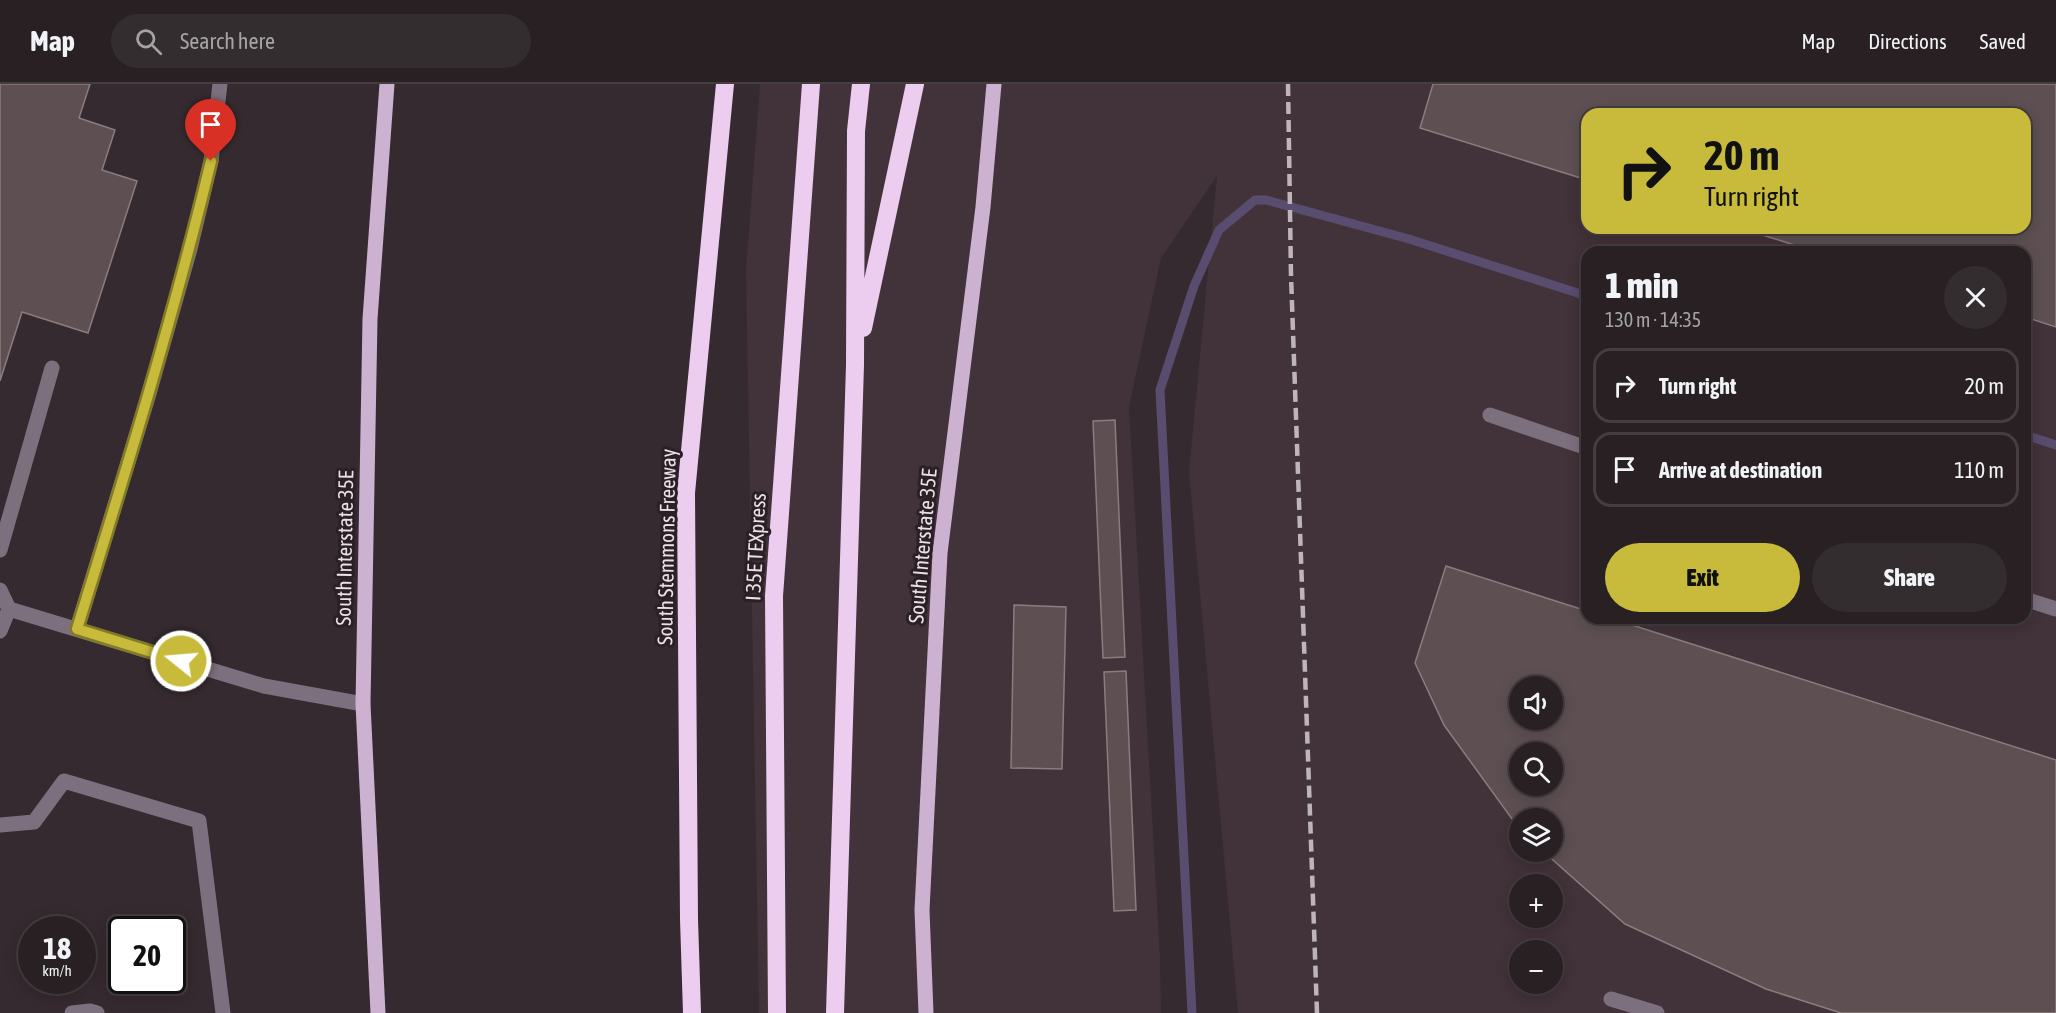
<!DOCTYPE html>
<html lang="en">
<head>
<meta charset="utf-8">
<style>
  body { margin:0; font-family:"Asap Condensed",sans-serif; background:#342d30; color:#f1f3f6; height:100vh; display:flex; flex-direction:column; font-size:22px; white-space:nowrap }
  * { box-sizing:border-box; margin:0 }
  p { font-size:20px; color:#a5a3a6 }
  .icon { flex:none; width:33px; height:33px; fill:none; stroke:currentColor; stroke-width:2; stroke-linecap:round; stroke-linejoin:round }
  .map { position:relative; flex:1; overflow:hidden }
  .side { position:absolute; left:1581px; top:162px; width:450px; height:378px; display:flex; flex-direction:column; background:#282023; border-radius:18px; box-shadow:0 3px 15px #0003,0 0 0 2px #443e41 }
  .side>* { flex:none }
  .hud { position:absolute; left:1581px; top:24px; width:450px; height:126px; border-radius:18px; box-shadow:0 3px 15px #0003,0 0 0 2px #443e41; background:#c8bb3b; color:#111; overflow:hidden }
  .tools { position:absolute; left:1509px; top:592px; display:grid; gap:12px }
  .tools a { display:grid; place-items:center; width:54px; height:54px; border-radius:50%; background:#282023; box-shadow:0 3px 15px #0003,0 0 0 2px #443e41; font-size:30px }
  .speed { position:absolute; left:18px; top:832px; display:flex; gap:12px; font-size:30px; font-weight:700; text-align:center }
  .speed>* { display:grid; place-content:center; width:78px; height:78px; border-radius:50%; background:#282023; box-shadow:0 3px 15px #0003,0 0 0 2px #443e41; line-height:1 }
  .speed small { font-size:15px; font-weight:400 }
  .speed .limit { border:3px solid #111; border-radius:9px; background:#fff; color:#111 }
  .pin { position:absolute; display:grid; place-items:center; width:51px; height:51px; color:#fff; margin:-62px -26px; border-radius:50% 50% 50% 0; rotate:-45deg; box-shadow:0 0 6px #0007 }
  .pin .icon { rotate:45deg }
  .me { position:absolute; width:66px; margin:-33px; rotate:287deg; stroke-linejoin:round; filter:drop-shadow(0 0 4px #0008) }
  .turn { display:flex; align-items:center; gap:21px; height:126px; padding:0 24px; font-size:27px }
  .turn .icon { width:78px; height:78px; stroke-width:2.5 }
  .turn b { display:block; font-size:42px; line-height:51px }
  .round { display:grid; place-items:center; flex:none; width:63px; height:63px; border-radius:32px; background:#342d30 }
  .head { display:flex; align-items:center; justify-content:space-between; height:102px; padding:0 24px }
  h1 { font-size:36px; font-weight:800; line-height:45px }
  .button { display:flex; gap:12px; margin-top:auto; padding:12px 24px }
  .button a { flex:1; height:69px; border-radius:36px; background:#c8bb3b; color:#111; font-size:24px; font-weight:800; line-height:69px; text-align:center }
  .button a+a { background:#342d30; color:#f1f3f6 }
  ul { padding:0; list-style:none }
  li { display:flex; align-items:center; gap:18px; height:75px; margin:0 12px 9px; padding:0 12px; border:3px solid #443e41; border-radius:18px }
  li div { flex:1 }
  li b { display:block; font-size:22px }
  li em { font-style:normal }
  header { display:flex; align-items:center; gap:36px; box-sizing:border-box; height:84px; padding:0 30px; background:#282023; border-bottom:2px solid #443e41 }
  header strong { font-size:28px }
  nav { display:flex; gap:33px; margin-inline-start:auto; font-size:21px }
  .search { width:420px; height:54px; background:#342d30; display:flex; align-items:center; gap:15px; box-sizing:border-box; padding:0 21px; border-radius:33px; color:#a5a3a6; font-size:22px }
  .map>svg:first-child { display:block }
  .built { fill:#42323a; fill-rule:evenodd }
  .lines { fill:none; stroke-linecap:round; stroke-linejoin:round }
  .stream { stroke:#584c6f; stroke-width:9 }
  .building { fill:#5e5052; stroke:#8b7c7e; stroke-width:1.5; fill-rule:evenodd }
  .minor { stroke:#7d707e; stroke-width:15 }
  .major { stroke:#ccb2d0; stroke-width:15 }
  .highway { stroke:#eccdf0; stroke-width:18 }
  .rail { stroke:#beb5ba; stroke-width:4.5; stroke-dasharray:12 6; stroke-linecap:butt }
  .route-casing { stroke:#827a26; stroke-width:15 }
  .route { stroke:#c8bb3b; stroke-width:10 }
  .labels { text-anchor:middle; stroke-width:6; stroke-linejoin:round; paint-order:stroke }
  .street-label { font-size:21px; fill:#e9e1e5; stroke:#2a2025 }
</style>
</head>
<body>
<header>
<strong>Map</strong>
<div class="search"><svg class="icon" aria-label="search" viewBox="0 0 24 24"><circle cx="10" cy="10" r="6"/><path d="M15 15l6 6"/></svg>Search here</div>
<nav><a>Map</a><a>Directions</a><a>Saved</a></nav>
</header>
<div class="map">
<svg width="2056" height="929" viewBox="0 0 2056 929">
  <rect width="100%" height="100%" fill="#352a2f"/>
  <path class="built" d="M760 0H2056V929H1238L1189 388 1217 92 1161 174 1129 323 1160 873 1161 929H759L746 186ZM1587 30H2025V144H1587ZM1587 168H2025V534H1587ZM1520 603H1552V636H1520ZM1520 669H1552V702H1520ZM1520 735H1552V768H1520ZM1520 801H1552V834H1520ZM1520 867H1552V900H1520Z"/>
  <g class="lines">
    <path class="stream" d="M2025 351 2056 361
      M1192 929 1160 306 1194 202 1219 146 1255 116H1266L1409 155 1587 212"/>
  </g>
  <path class="building" d="M0 0H90L79 34 115 46 102 86 137 97 88 249 22 228 0 297Z
    M1433 0H2056V243L2025 233V168H1817L1740 144H2025V30H1587V96L1420 44Z
    M1115 336 1125 573 1103 574 1093 337Z
    M1446 482 1587 527V534H1610L2056 676V929H1841L1766 905 1625 840 1544 768H1552V735H1520V746L1444 641 1415 579ZM1520 603H1552V636H1520ZM1520 669H1552V702H1520Z
    M1014 521 1066 523 1062 685 1011 684Z
    M1126 587 1136 826 1114 827 1104 588Z"/>
  <g class="lines">
    <path class="minor" d="M1490 331 1587 364
      M0 466 52 284
      M0 506 9 525 264 602 363 620
      M2025 515 2056 525
      M77 545 148 313 190 165 211 77 220 0
      M0 547 9 525
      M0 741 34 738 64 697 199 737 223 929
      M1611 915 1657 929
      M72 929 90 927 97 929"/>
    <path class="major" d="M378 929 363 620 370 235 387 0
      M926 929 922 826 940 469 983 123 994 0"/>
    <path class="highway" d="M863 244 915 0
      M692 929 689 835 686 409 725 0
      M777 929 774 512 811 0
      M835 929 855 281 856 47 861 0"/>
    <path class="rail" d="M1288 0 1291 191 1317 929"/>
  </g>
  <g class="lines">
    <defs>
      <path id="route" d="M181 577 77 545C125 390 173 235 211 77"/>
    </defs>
    <use href="#route" class="route-casing"/>
    <use href="#route" class="route"/>
  </g>
  <g class="labels">
    <g class="street-label">
      <text transform="translate(923 462) rotate(-85)" y="7">South Interstate 35E</text>
      <text transform="translate(667 463) rotate(-89)" y="7">South Stemmons Freeway</text>
      <text transform="translate(756 463) rotate(-87)" y="7">I 35E TEXpress</text>
      <text transform="translate(345 464) rotate(-89)" y="7">South Interstate 35E</text>
    </g>
  </g>
</svg>
<div class="tools">
<a><svg class="icon" aria-label="sound" viewBox="0 0 24 24"><path d="M4 9h4l5-4v14l-5-4H4zM17 9q2 3 0 6"/></svg></a>
<a><svg class="icon" aria-label="search" viewBox="0 0 24 24"><circle cx="10" cy="10" r="6"/><path d="M15 15l6 6"/></svg></a>
<a><svg class="icon" aria-label="layers" viewBox="0 0 24 24"><path d="M12 4l9 5-9 5-9-5zM3 14l9 5 9-5"/></svg></a>
<a>+</a>
<a>−</a>
</div>
<div class="speed"><div>18<small>km/h</small></div><div class="limit">20</div></div>
<div class="pin" style="left:211px;top:77px;background:#d93025"><svg class="icon" aria-label="arrive" viewBox="0 0 24 24"><path d="M6 21V4h12l-3 4 3 4H6"/></svg></div>
<svg class="me" style="left:181px;top:577px" viewBox="-20 -20 40 40"><circle r="17" fill="#c8bb3b" stroke="#fff" stroke-width="3"/><path d="M0-11L8 9 0 5-8 9z" fill="#fff"/></svg>
<div class="hud">
<div class="turn"><svg class="icon" aria-label="right" viewBox="0 0 24 24"><path d="M7 20v-9h11M14 6l5 5-5 5"/></svg><div><b>20 m</b>Turn right</div></div>
</div>
<section class="side">
<div class="head"><div><h1>1 min</h1><p>130 m · 14:35</p></div><a class="round"><svg class="icon" aria-label="close" viewBox="0 0 24 24"><path d="M6 6l12 12M18 6L6 18"/></svg></a></div>
<ul>
<li><svg class="icon" aria-label="right" viewBox="0 0 24 24"><path d="M7 20v-9h11M14 6l5 5-5 5"/></svg><div><b>Turn right</b></div><em>20 m</em></li>
<li><svg class="icon" aria-label="arrive" viewBox="0 0 24 24"><path d="M6 21V4h12l-3 4 3 4H6"/></svg><div><b>Arrive at destination</b></div><em>110 m</em></li>
</ul>
<div class="button"><a>Exit</a><a>Share</a></div>
</section>
</div>
</body>
</html>
